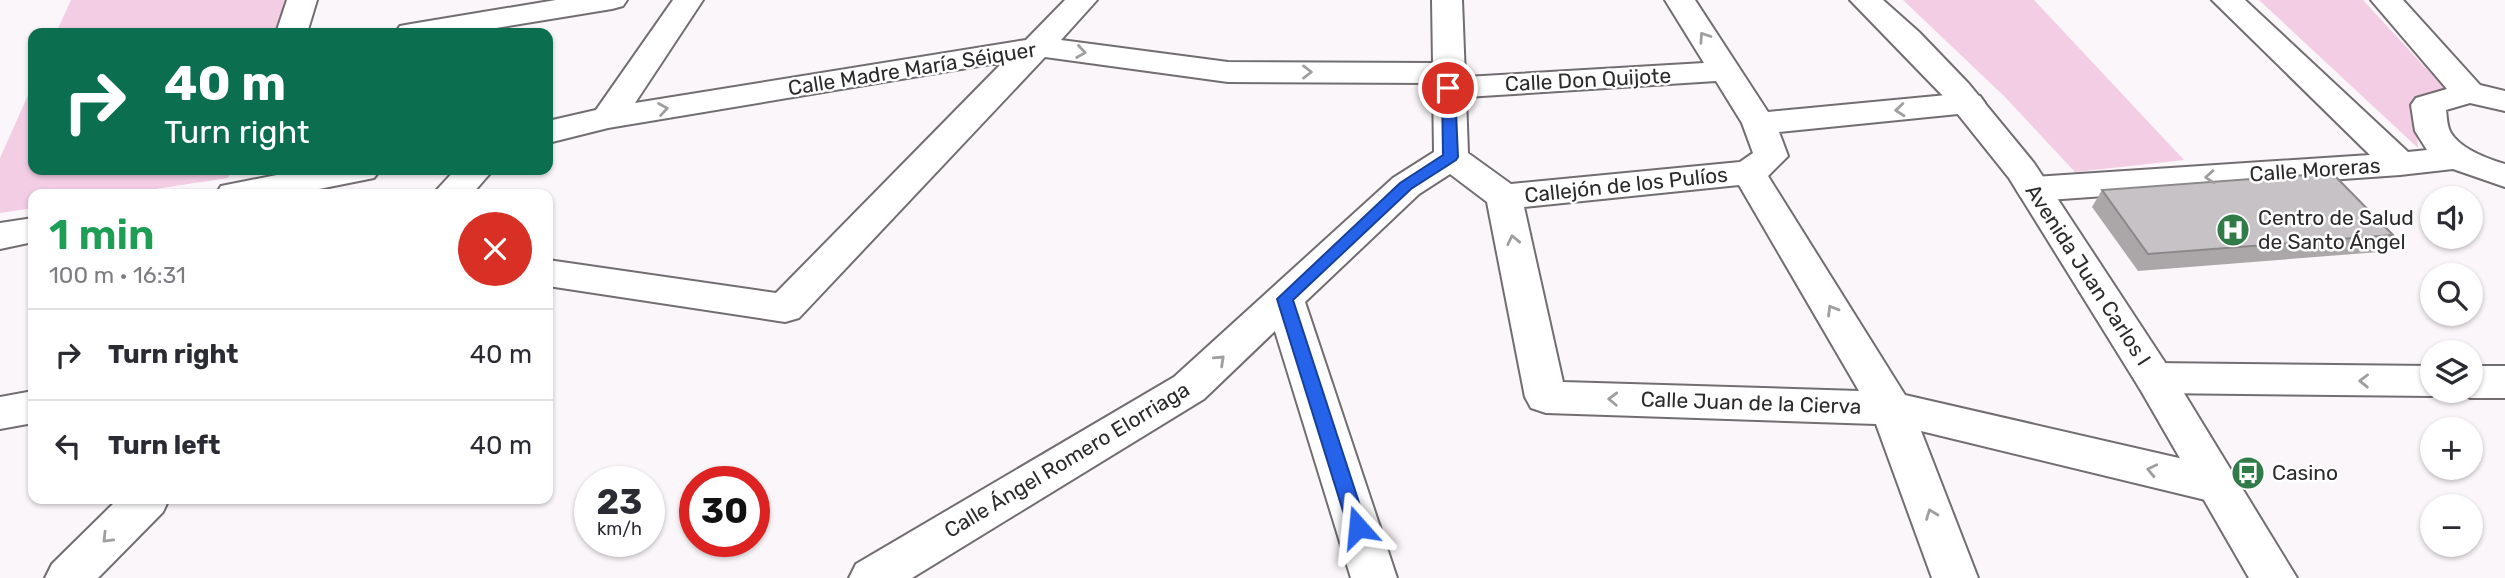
<!DOCTYPE html>
<html lang="en">
<head>
<meta charset="utf-8">
<style>
  body { margin:0; font-family:Rubik,sans-serif; background:#f2f2f3; color:#2b2b33; height:100vh; display:flex; flex-direction:column; font-size:26px; white-space:nowrap }
  * { box-sizing:border-box; margin:0 }
  p { font-size:23px; color:#7c7c81 }
  .icon { flex:none; width:38px; height:38px; fill:none; stroke:currentColor; stroke-width:2; stroke-linecap:round; stroke-linejoin:round }
  .map { position:relative; flex:1; overflow:hidden }
  .side { position:absolute; left:28px; top:189px; width:525px; height:315px; display:flex; flex-direction:column; background:#fff; border-radius:14px; box-shadow:0 2px 5px #0004 }
  .side>* { flex:none }
  .top-card { position:absolute; left:28px; top:28px; width:525px; height:147px; border-radius:14px; box-shadow:0 2px 5px #0004; background:#0b6e4f; color:#fff; overflow:hidden }
  .fabs { position:absolute; left:2420px; top:186px; display:grid; gap:14px }
  .fabs a { display:grid; place-items:center; width:63px; height:63px; border-radius:50%; background:#fff; box-shadow:0 2px 5px #0004; font-size:35px }
  .speed { position:absolute; left:574px; top:466px; display:flex; gap:14px; font-size:35px; font-weight:700; text-align:center }
  .speed>* { display:grid; place-content:center; width:91px; height:91px; border-radius:50%; background:#fff; box-shadow:0 2px 5px #0004; line-height:1 }
  .speed small { font-size:18px; font-weight:400 }
  .speed .limit { border:10px solid #d22; background:#fff; color:#111 }
  .pin { position:absolute; display:grid; place-items:center; width:60px; height:60px; color:#fff; margin:-30px; border:4px solid #fff; border-radius:50%; box-shadow:0 2px 7px #0007 }
  .me { position:absolute; width:77px; margin:-38px; rotate:342deg; stroke-linejoin:round; filter:drop-shadow(0 0 5px #0008) }
  .turn { display:flex; align-items:center; gap:24px; height:147px; padding:0 21px; font-size:32px }
  .turn .icon { width:91px; height:91px; stroke-width:2.5 }
  .turn b { display:block; font-size:49px; line-height:60px }
  .round { display:grid; place-items:center; flex:none; width:74px; height:74px; border-radius:37px; background:#f2f2f3 }
  .summary { display:flex; align-items:center; justify-content:space-between; height:119px; padding:0 21px }
  h1 { font-size:42px; font-weight:600; line-height:52px; color:#1e9e55 }
  ul { padding:0; list-style:none }
  li { display:flex; align-items:center; gap:21px; height:91px; padding:0 21px; border-top:2px solid #e1e1e2 }
  li div { flex:1 }
  li b { display:block; font-size:26px }
  li em { font-style:normal }
  .map>svg:first-child { display:block }
  .green { fill:#f2cde4 }
  .lines { fill:none; stroke-linecap:round; stroke-linejoin:round }
  .street-casing { stroke:#716d70; stroke-width:4 }
  .secondary-casing { stroke:#716d70; stroke-width:4 }
  .street { fill:#fff; fill-rule:evenodd }
  .secondary { fill:#fff; fill-rule:evenodd }
  .wall { fill:#aba7a9 }
  .building { fill:#c7c2c5; stroke:#8b888a; stroke-width:2 }
  .oneway { stroke:#a09fa0 }
  .route { fill:#2563eb; stroke:#184099; stroke-width:2 }
  .labels { text-anchor:middle; stroke-width:5; stroke-linejoin:round; paint-order:stroke }
  .street-label { font-size:21px; fill:#2c2a2b; stroke:#fff }
  .poi-label { font-size:21px; fill:#2c2a2b; stroke:#fff; text-anchor:start }
</style>
</head>
<body>
<div class="map">
<svg width="2505" height="578" viewBox="0 0 2505 578">
  <rect width="100%" height="100%" fill="#fbf6f9"/>
  <path class="green" d="M71 0H286L275 33H56Z
    M1903 0H2034L2184 160 2075 172 2004 96Z
    M2259 0H2363L2445 89 2415 103 2418 148Z
    M33 84V170H231L228 178 122 194H33V208L0 213V158Z"/>
  <g class="lines">
    <defs>
      <path id="street" d="M287 0H317L307 33H276Z
        M556 0H627L623 6 612 9 466 33H395L400 26 411 24Z
        M673 0H703L635 103 1026 40 1065 0H1097L1061 40 1228 62 1433 63 1432 0H1462L1465 77 1704 63 1665 0H1695L1768 112 1968 93 1980 96 1985 103 1980 110 1968 113 1779 132 1788 156 1768 176 1905 395 2218 467 2234 472 2240 485 2234 498 2218 503 1921 431 1978 578H1932L1876 424 1546 413 1531 408 1525 397 1487 202 1450 174 1419 194 1305 302 1397 578H1351L1275 331 1204 399 912 578H849L856 564 1174 377 1393 178 1434 152 1433 83 1228 82 1045 57 799 318 785 322 548 286V260L776 293 1003 62 608 128 548 143V121L596 110ZM1716 81 1742 123 1753 153 1740 162 1511 184 1468 153 1466 97ZM1739 185 1859 391 1563 382 1524 207Z
        M2212 0H2245L2408 152 2427 150 2415 131 2411 105 2416 98 2447 89 2371 0H2403L2480 85 2505 91V111L2470 103 2446 110C2447 117 2447 127 2451 133 2461 149 2488 159 2505 164V187L2453 169 2400 175 2034 201 2021 197 2016 189 2021 181 2034 177 2370 155Z
        M302 170H380L374 178 294 194H216L221 186Z
        M455 170H493L472 194H433Z
        M33 218V242L0 249V223Z
        M2154 363 2432 366V390H2447L2432 396 2154 393 2140 389 2134 378 2140 367Z
        M2471 366H2505V398H2471L2456 393 2455 390H2471Z
        M33 391V423L0 429V397Z
        M118 499H169L163 512 98 578H45L52 564Z"/>
      <path id="secondary" d="M1850 0H1883L1919 32 1969 84 2034 163 2168 367 2297 578H2249L2140 389 2009 178 1945 98Z"/>
    </defs>
    <use href="#street" class="street-casing"/>
    <use href="#secondary" class="secondary-casing"/>
    <use href="#street" class="street"/>
    <use href="#secondary" class="secondary"/>
  </g>
  <path class="wall" d="M2102 190 2393 235 2379 252 2138 271 2092 207Z"/>
  <path class="building" d="M2332 173 2393 235 2148 254 2102 190Z"/>
  <defs><path id="oneway-chevron" d="M-2-3.5L2.5 0L-2 3.5" fill="none" stroke-width="1.6" stroke-linecap="round" stroke-linejoin="round" transform="scale(1.75)"/></defs>
  <g class="oneway">
    <use href="#oneway-chevron" transform="translate(1704 37) rotate(-124)"/>
    <use href="#oneway-chevron" transform="translate(1081 52) rotate(8)"/>
    <use href="#oneway-chevron" transform="translate(1307 72)"/>
    <use href="#oneway-chevron" transform="translate(663 109) rotate(-9)"/>
    <use href="#oneway-chevron" transform="translate(1900 110) rotate(175)"/>
    <use href="#oneway-chevron" transform="translate(2210 177) rotate(176)"/>
    <use href="#oneway-chevron" transform="translate(1513 240) rotate(-102)"/>
    <use href="#oneway-chevron" transform="translate(1832 310) rotate(-121)"/>
    <use href="#oneway-chevron" transform="translate(1220 360) rotate(-43)"/>
    <use href="#oneway-chevron" transform="translate(2364 381) rotate(-179)"/>
    <use href="#oneway-chevron" transform="translate(1613 399) rotate(-178)"/>
    <use href="#oneway-chevron" transform="translate(2152 470) rotate(-167)"/>
    <use href="#oneway-chevron" transform="translate(1931 514) rotate(-111)"/>
    <use href="#oneway-chevron" transform="translate(107 538) rotate(135)"/>
  </g>
  <path class="route" d="M1448 84 1455 88 1458 157 1456 160 1411 189 1293 300 1367 527 1364 533 1358 535 1351 533 1348 527 1277 299 1400 183 1443 155 1442 88Z"/>
  <defs>
    <symbol id="hospital-disc" viewBox="-11 -11 22 22"><circle r="9.5" fill="#317b49" stroke="#fff"/><path d="M-5-5h3v3.5h4V-5h3V5h-3V1.5h-4V5h-3Z" fill="#fff"/></symbol>
    <symbol id="bus-disc" viewBox="-11 -11 22 22"><circle r="9.5" fill="#317b49" stroke="#fff"/><path d="M-5-6H5V4H4V6H2V4H-2V6H-4V4H-5ZM-3.5-4V0h7V-4ZM-3.5 1.2v1.5H-2V1.2ZM2 1.2v1.5H3.5V1.2Z" fill="#fff"/></symbol>
  </defs>
  <g fill-rule="evenodd">
    <use href="#hospital-disc" x="2214" y="211" width="38" height="38"/>
    <use href="#bus-disc" x="2229" y="454" width="38" height="38"/>
  </g>
  <g class="labels">
    <g class="street-label">
      <text transform="translate(912 69) rotate(-9)" y="7">Calle Madre María Séiquer</text>
      <text transform="translate(1588 80) rotate(-3)" y="7">Calle Don Quijote</text>
      <text transform="translate(2315 170) rotate(-4)" y="7">Calle Moreras</text>
      <text transform="translate(1626 185) rotate(-6)" y="7">Callejón de los Pulíos</text>
      <text transform="translate(2088 275) rotate(57)" y="7">Avenida Juan Carlos I</text>
      <text transform="translate(1751 403) rotate(2)" y="7">Calle Juan de la Cierva</text>
      <text transform="translate(1067 460) rotate(-31)" y="7">Calle Ángel Romero Elorriaga</text>
    </g>
    <g class="poi-label">
      <text x="2258" y="225">Centro de Salud<tspan x="2258" dy="24">de Santo Ángel</tspan></text>
      <text x="2272" y="480">Casino</text>
    </g>
  </g>
</svg>
<div class="fabs">
<a><svg class="icon" aria-label="sound" viewBox="0 0 24 24"><path d="M4 9h4l5-4v14l-5-4H4zM17 9q2 3 0 6"/></svg></a>
<a><svg class="icon" aria-label="search" viewBox="0 0 24 24"><circle cx="10" cy="10" r="6"/><path d="M15 15l6 6"/></svg></a>
<a><svg class="icon" aria-label="layers" viewBox="0 0 24 24"><path d="M12 4l9 5-9 5-9-5zM3 14l9 5 9-5"/></svg></a>
<a>+</a>
<a>−</a>
</div>
<div class="speed"><div>23<small>km/h</small></div><div class="limit">30</div></div>
<div class="pin" style="left:1448px;top:88px;background:#d93025"><svg class="icon" aria-label="arrive" viewBox="0 0 24 24"><path d="M6 21V4h12l-3 4 3 4H6"/></svg></div>
<svg class="me" style="left:1358px;top:527px" viewBox="-20 -20 40 40"><path d="M0-17L14 15 0 8-14 15z" fill="#2563eb" stroke="#fff" stroke-width="4"/></svg>
<div class="top-card">
<div class="turn"><svg class="icon" aria-label="right" viewBox="0 0 24 24"><path d="M7 20v-9h11M14 6l5 5-5 5"/></svg><div><b>40 m</b>Turn right</div></div>
</div>
<section class="side">
<div class="summary"><div><h1>1 min</h1><p>100 m · 16:31</p></div><a class="round" style="background:#d93025;color:#fff"><svg class="icon" aria-label="close" viewBox="0 0 24 24"><path d="M6 6l12 12M18 6L6 18"/></svg></a></div>
<ul>
<li><svg class="icon" aria-label="right" viewBox="0 0 24 24"><path d="M7 20v-9h11M14 6l5 5-5 5"/></svg><div><b>Turn right</b></div><em>40 m</em></li>
<li><svg class="icon" aria-label="left" viewBox="0 0 24 24"><path d="M17 20v-9H6M10 6l-5 5 5 5"/></svg><div><b>Turn left</b></div><em>40 m</em></li>
</ul>
</section>
</div>
</body>
</html>
